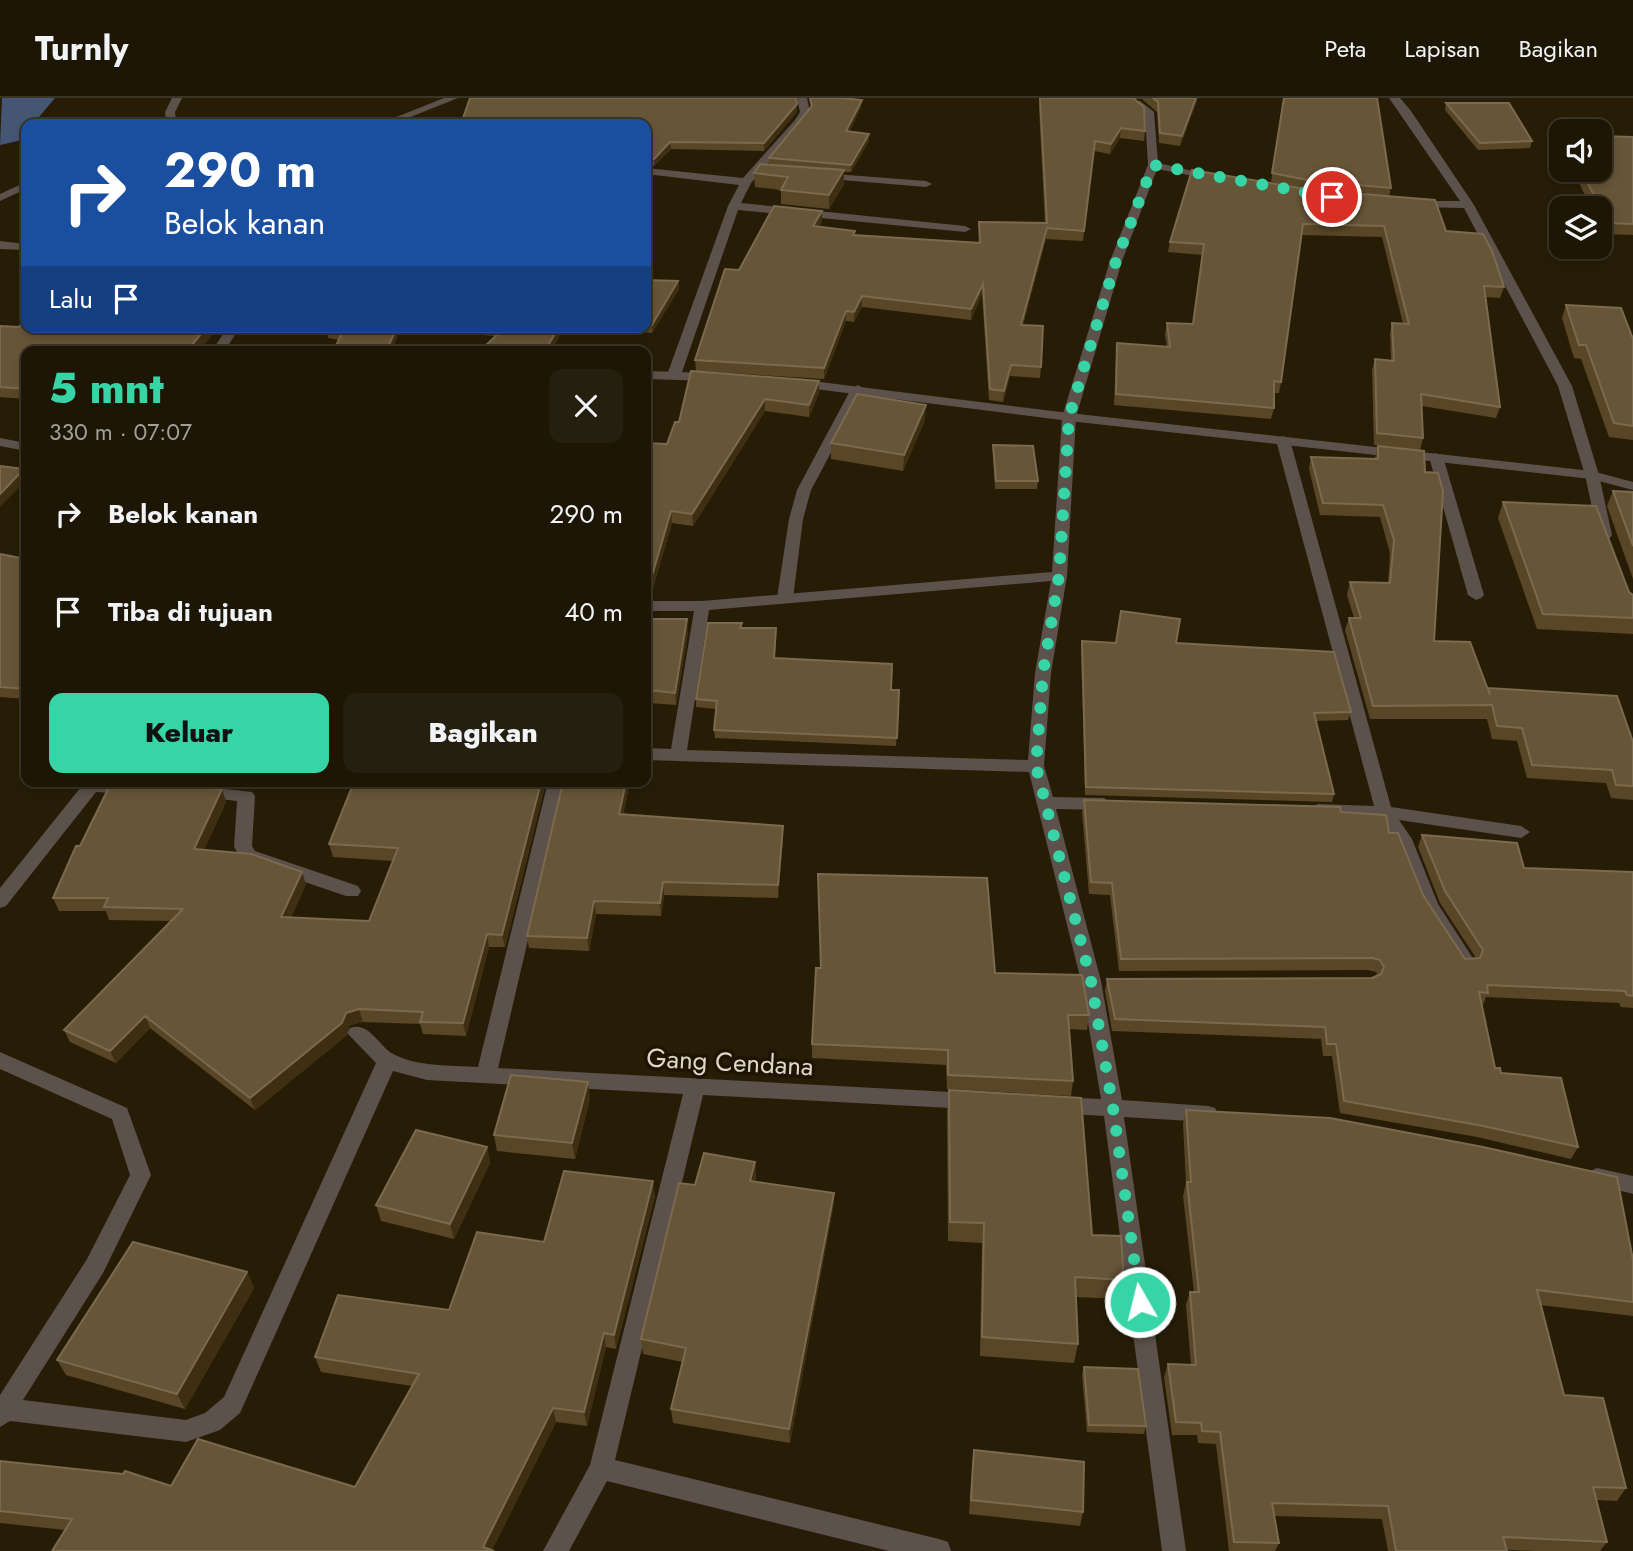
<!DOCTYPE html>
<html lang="id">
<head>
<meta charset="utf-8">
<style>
  body { margin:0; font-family:Jost,sans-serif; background:#251f0f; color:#f1f3f6; height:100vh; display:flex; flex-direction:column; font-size:26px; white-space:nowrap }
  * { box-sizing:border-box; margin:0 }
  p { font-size:23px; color:#a09f9a }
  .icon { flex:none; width:38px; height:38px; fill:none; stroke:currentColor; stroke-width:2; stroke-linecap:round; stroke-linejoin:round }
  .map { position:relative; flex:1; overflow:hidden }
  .side { position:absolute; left:21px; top:248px; width:630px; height:441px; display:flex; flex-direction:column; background:#1d1605; border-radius:14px; box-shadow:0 4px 10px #0003,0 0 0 2px #3b3527 }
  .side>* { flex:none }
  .banner { position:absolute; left:21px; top:21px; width:630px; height:214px; border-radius:14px; box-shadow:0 4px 10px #0003,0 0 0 2px #3b3527; background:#1a4fa0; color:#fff; overflow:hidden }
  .fabs { position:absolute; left:1549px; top:21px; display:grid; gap:14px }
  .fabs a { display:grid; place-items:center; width:63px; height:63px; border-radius:14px; background:#1d1605; box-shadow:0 4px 10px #0003,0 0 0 2px #3b3527; font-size:35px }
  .pin { position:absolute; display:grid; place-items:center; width:60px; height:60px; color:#fff; margin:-30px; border:4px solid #fff; border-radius:50%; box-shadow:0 2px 7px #0007 }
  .me { position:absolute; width:77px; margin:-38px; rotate:352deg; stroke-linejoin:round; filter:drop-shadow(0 0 5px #0008) }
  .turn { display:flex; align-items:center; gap:24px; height:147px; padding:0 28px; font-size:32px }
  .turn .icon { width:91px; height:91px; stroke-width:2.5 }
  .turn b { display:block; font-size:49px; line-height:60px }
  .then { display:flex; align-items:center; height:66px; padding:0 28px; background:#0003; gap:14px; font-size:26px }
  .round { display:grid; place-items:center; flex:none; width:74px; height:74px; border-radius:14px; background:#251f0f }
  .overview { display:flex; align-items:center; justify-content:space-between; height:119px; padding:0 28px }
  h1 { font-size:42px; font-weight:800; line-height:52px; color:#37d4a6 }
  .cta { display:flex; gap:14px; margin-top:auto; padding:14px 28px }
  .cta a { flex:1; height:80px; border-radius:14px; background:#37d4a6; color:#111; font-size:28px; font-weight:800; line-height:80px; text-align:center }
  .cta a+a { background:#251f0f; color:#f1f3f6 }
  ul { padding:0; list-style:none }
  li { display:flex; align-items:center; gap:21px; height:98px; padding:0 28px }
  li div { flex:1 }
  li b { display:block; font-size:26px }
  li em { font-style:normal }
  header { display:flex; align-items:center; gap:42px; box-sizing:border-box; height:98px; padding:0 35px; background:#1d1605; border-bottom:2px solid #3b3527 }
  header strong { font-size:33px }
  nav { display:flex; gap:38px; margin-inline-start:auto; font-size:24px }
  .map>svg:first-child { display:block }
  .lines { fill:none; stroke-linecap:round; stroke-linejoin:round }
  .river { fill:#455675; fill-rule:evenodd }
  .service { fill:#5c514b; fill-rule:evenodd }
  .minor { fill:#5c514b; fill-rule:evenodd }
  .tertiary { fill:#5c514b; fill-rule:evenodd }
  .wall { fill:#594626 }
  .shaded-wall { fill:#3f2f12 }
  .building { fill:#675538; stroke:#7a6a4e; stroke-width:2 }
  .route { stroke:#37d4a6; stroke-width:12; stroke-dasharray:0 21.6 }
  .labels { text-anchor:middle; stroke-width:7; stroke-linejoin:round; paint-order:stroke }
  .street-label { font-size:26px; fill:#ddd6c9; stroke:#1e1401 }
</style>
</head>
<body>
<header>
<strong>Turnly</strong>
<nav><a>Peta</a><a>Lapisan</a><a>Bagikan</a></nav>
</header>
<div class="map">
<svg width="1633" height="1453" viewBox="0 0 1633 1453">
  <rect width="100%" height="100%" fill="#271d07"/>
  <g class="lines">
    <path class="river" d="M2 0H55L33 26H26V34L18 43 0 47Z"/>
    <path class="service" d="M858 287 865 291 811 392 803 421 793 500 785 505 780 503 777 500 789 421 797 392 851 291Z"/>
    <path class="minor" d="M172 0H182L175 14 176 26H166L165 14Z
      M444 0H458L393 26H379Z
      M797 0H807L810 14 804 25 751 85 741 105 965 128 971 131 965 134 738 112 681 277 674 281 669 280 667 277 728 108 739 87 646 76V70L743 80 795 22 800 14Z
      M1106 0 1140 3 1154 14 1158 65 1220 79 1214 82 1157 71 1122 163 1076 319 1067 478 1051 575 1044 668 1053 699 1104 700 1113 706 1104 712 1056 711 1101 883 1122 1002 1208 1008 1215 1010 1218 1016 1215 1022 1208 1024 1124 1019 1186 1453H1162L1104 1018 1058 1015 1051 1013 1048 1007 1051 1001 1058 999 1101 1001 1081 883 1029 674 646 662V650L671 651 694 513H646V503H702L1052 474 1062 319 1110 163 1148 67 1145 17 1133 7ZM1051 483 1035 575 1028 662 687 652 709 512Z
      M1389 0H1400L1411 13 1474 107 1572 288 1599 377 1612 437 1610 440H1600L1598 437 1585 377 1558 288 1464 110 1415 109 1409 106 1415 103H1460Z
      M821 75 926 83 932 86 926 89 817 80 815 78Z
      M26 84V91L0 103V96Z
      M0 143 26 146V152L0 151Z
      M228 229H240L224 254H211Z
      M1283 338 1290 342 1391 709 1521 728 1530 734 1521 740 1399 722 1412 741 1438 806 1476 865 1474 870H1460L1421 808 1395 743 1379 720 1318 718 1309 712 1318 706 1374 708 1276 342Z
      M1436 355 1443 359 1484 497 1481 500 1476 502 1468 497 1429 359Z
      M85 684H132L140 690 131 696 96 694 6 808 0 810V790Z
      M548 684H565L498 970 970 995 977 997 980 1003 977 1009 970 1011 703 997 615 1362 939 1441 948 1444 951 1453H889L607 1383 569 1453H543L590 1367 683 996 427 982 393 973 240 1315 220 1332 186 1344 10 1323 0 1329V1297L87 1161 130 1077 112 1021 0 971V954L127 1010 151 1077 103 1175 23 1302 186 1322 205 1315 224 1299 376 965 347 935 350 930C370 923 379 950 395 957 420 969 451 967 478 969Z
      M200 688 252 694 255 698 252 748 255 753 358 788 361 793 358 798H346L243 763 234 749 237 703 194 698 191 694 194 690Z
      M1597 1070 1633 1078V1096L1590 1085 1587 1079 1590 1073Z"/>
    <path class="tertiary" d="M646 273 712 275 719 279 712 283 646 281Z
      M796 281 1069 315 1592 373 1633 384V392L1591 381 1069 323 791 288 789 285Z
      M0 340 26 345V353L0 348Z"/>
  </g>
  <path class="wall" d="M809 0H841L861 9 849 34 869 36V43L851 74H844V86L829 111 781 106V92L755 89 754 75 769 66V60L811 10Z
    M1040 0H1198L1180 48 1159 45 1157 14 1142 1H1134L1145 33 1144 43 1120 40 1110 56 1094 53 1083 143 1046 141 1023 227 1041 269 1040 280 1010 278 1003 304 989 302 982 196 971 222 862 209 854 224 846 223 824 281 696 273 695 262 739 172 822 113V123L819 128 855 138 979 144V124L1045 125 1039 10Z
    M1283 0 1391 90 1389 98 1446 133 1504 189 1500 200 1486 199 1500 309 1496 320 1422 308 1423 340 1420 352 1374 347 1372 272 1375 261 1391 262 1390 236 1392 225 1403 226 1382 139 1301 137 1281 284 1279 295H1274V310L1271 321 1114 307 1116 257 1117 245 1167 249 1165 236 1167 225 1193 226 1202 157 1168 154 1170 144 1312 92 1364 96 1310 91 1271 84Z
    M1446 5 1532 43 1530 50 1478 52 1445 12Z
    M797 6V14L764 53 671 51 654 68H646V26Z
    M1633 39V137L1604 136 1600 127V110H1591L1573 72H1600Z
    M646 182 678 183 679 191 652 235 602 229H646Z
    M1566 207 1633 241V342L1609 339 1581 261 1574 260 1562 220Z
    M0 228 19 229H219L198 254H26V301L0 299Z
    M330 229H565L550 254H483L482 251 495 238 401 231 339 242 328 240 327 232Z
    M691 273 819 295 809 319 765 313 693 428 672 425 650 500 667 346 679 324Z
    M925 322 903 373 831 361V345Z
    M993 347 1038 383 1037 391H995L993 355Z
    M1378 348 1434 543 1488 591 1633 644V702L1611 700 1606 685 1527 680 1517 643 1492 641 1487 621H1370L1345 532 1349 520H1354L1347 497 1350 484 1388 485 1390 455 1380 419 1320 417 1309 371 1311 359 1375 360Z
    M1613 393 1633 394V481L1607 408Z
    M1503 404 1633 497V536L1537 531 1498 420Z
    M0 456 26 461V601L0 599Z
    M646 521 688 534 676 607 649 605 646 618Z
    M742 525V530L776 539 775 560 891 592H899L896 648 715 640 714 632 716 611 696 609V601Z
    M1082 543 1116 545H1176L1351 614 1348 622 1316 623 1334 696 1332 704 1085 697 1081 551Z
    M170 684H235L233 688Z
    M546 684 505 849H489L466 938 423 936 420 926 363 924 350 927 346 938 255 1012 150 930 116 965 70 944 64 932 171 823 109 822 106 813H59L53 800 80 748 226 704 204 752 306 786 291 819 369 823 393 763 333 759 329 746Z
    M563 684H630L623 717 783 741 778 800 664 797 661 818 596 816 589 853 529 850 527 838Z
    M1084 702 1341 714 1389 735 1423 797 1465 861 1476 860 1440 805 1418 749 1422 737 1524 770 1633 774V910L1621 909 1619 905 1486 899 1483 907 1482 906 1495 970 1578 1049 1571 1061 1477 1039 1340 1015 1332 958H1323L1321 941 1112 933 1105 893 1107 881 1372 880 1378 878 1376 874 1368 872 1119 873 1110 797 1089 796 1082 714Z
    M820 870 995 875 1089 917 1087 932 1069 931 1073 983 1071 998 947 991 946 967 812 960V946Z
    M949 992 1092 1137 1124 1182 1120 1201 1076 1199 1078 1246 1074 1265 980 1258 982 1145 948 1143 947 1013Z
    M590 1000 575 1061 497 1053 494 1037Z
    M1186 1012 1633 1162V1218L1540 1207 1564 1297 1626 1390 1617 1403 1596 1402 1607 1444 1600 1453H1536L1506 1452 1507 1453H1388L1382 1421 1274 1418 1279 1445 1275 1453H1229L1216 1346 1198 1345 1197 1337H1172L1164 1279 1168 1266 1191 1267 1186 1207 1190 1194H1194L1183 1098 1186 1085 1183 1026Z
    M487 1049 490 1065 454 1141 381 1123 376 1107Z
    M755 1064 756 1079 755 1084 834 1095 833 1110 790 1345 673 1325 671 1311 683 1264 643 1256 641 1241 695 1087Z
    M655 1098 616 1251 606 1249 587 1328 556 1324 492 1452 65 1432 0 1425V1363L171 1388 355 1389 412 1288 321 1274 315 1259 449 1212 544 1144Z
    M247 1174 254 1190 185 1311 66 1277 57 1262Z
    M1084 1269 1146 1328 1144 1336 1087 1334 1082 1277Z
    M974 1352 1083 1414 1080 1428 969 1416 972 1366Z"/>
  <path class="shaded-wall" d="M1196 0H1198L1180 48 1182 38Z
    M862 2 861 9 846 41V33Z
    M797 6V14L764 53V45Z
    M1121 30 1120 40 1110 56 1111 46Z
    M869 36V43L851 74V67Z
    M670 44 671 51 654 68V61Z
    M844 72V86L829 111V97Z
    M822 113V123L813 138V128Z
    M1047 130 1046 141 1020 237 1021 227Z
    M678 183 679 191 652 235V227Z
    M983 186 982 196 971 222V211Z
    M862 198V209L854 224V214Z
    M846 213V223L824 281V270Z
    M207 229H219L198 254H186Z
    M397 229H400L401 231 391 254H386Z
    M559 229H565L550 254H544Z
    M1011 267 1010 278 1003 304 1004 293Z
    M819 283V295L809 319V307Z
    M765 301V313L693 428 692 416Z
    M926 307 925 322 903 373 904 357Z
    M24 371 26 377V382L0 409V396Z
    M671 413 672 425 650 500 646 502V489Z
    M687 521 688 534 676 607 675 595Z
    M648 592 649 605 646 618V600Z
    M541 684H546L505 849 502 837Z
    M626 684H630L621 726 619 713Z
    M222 691 226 704 199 764 194 751Z
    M783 728V741L778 800V787Z
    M302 774 306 786 285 831 281 819Z
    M663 784 664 797 661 818 660 805Z
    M594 803 596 816 589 853 587 840Z
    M487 836 489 849 466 938 463 925Z
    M359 911 363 924 350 927 346 938 255 1012 250 1000 346 915Z
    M145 918 150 930 116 965 110 953Z
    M588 984 590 1000 575 1061 572 1045Z
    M487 1049 490 1065 454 1141 450 1126Z
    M755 1064 756 1079 751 1099 750 1083Z
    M653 1083 655 1098 616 1251 614 1237Z
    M834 1095 833 1110 790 1345 789 1331Z
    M247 1174 254 1190 185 1311 177 1296Z
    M604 1235 606 1249 587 1328 584 1314Z
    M553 1310 556 1324 492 1453 483 1449Z"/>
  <path class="building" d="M470 0H796L797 6 764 45 670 44 654 61H646V26H461Z
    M810 0H841L862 2 846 33 869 36 851 67 769 60 812 8Z
    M1040 0H1133L1144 9 1145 33 1121 30 1111 46 1095 43 1084 133 1047 130 1021 227 1043 228 1041 269 1011 267 1004 293 990 291 983 186 971 211 862 198 854 214 846 213 824 270 695 262 725 171 739 172 774 108 822 113 813 128 855 133 853 137 980 145 979 124 1047 125Z
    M1153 0H1196L1182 38 1160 35 1158 4Z
    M1284 0H1377L1391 90 1312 83 1272 75Z
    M1446 5H1509L1532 43 1480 45Z
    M1600 38 1633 39V126L1608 125 1581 72H1600Z
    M760 66 844 72 829 97 781 92 788 79 754 75Z
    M1192 72 1312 92 1435 102 1446 133 1483 136 1492 153 1504 189 1484 188 1500 309 1421 296 1423 340 1377 335 1375 261 1394 263 1392 225 1409 226 1384 128 1303 126 1281 284 1274 283V310L1116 296 1117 245 1170 249 1167 225 1193 226 1204 146 1170 144Z
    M646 182 678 183 652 227 646 226Z
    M1566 207 1621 210 1633 241V328L1614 325 1586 247H1579Z
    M26 219V229H207L186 254H26V291L0 289V228L19 229Z
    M330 229H397L386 254H333L342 235 327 232Z
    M479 229H559L544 254H494L482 251 503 231Z
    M691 273 819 283 809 307 765 301 692 416 671 413 649 488 646 489V345L667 346 675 324H679Z
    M857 296 926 307 904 357 831 345Z
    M993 347 1033 348 1038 383H996Z
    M1378 348 1424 353 1425 374 1438 375 1443 393 1434 543 1470 544 1490 597 1488 590 1617 598 1633 644V688L1616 687 1612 672 1532 667 1522 630 1497 628 1492 607 1373 608 1349 520H1361L1350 484 1390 485 1394 442 1383 407 1323 405 1311 359 1378 361Z
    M0 368 24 371 0 396Z
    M1613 393 1633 394V448Z
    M1503 404 1596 408 1629 494 1633 497V520L1543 516Z
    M0 456 26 461V591L0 589Z
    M1121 513 1180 521 1176 545 1334 554 1351 614 1314 615 1334 696 1086 689 1082 543 1116 545Z
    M646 521H687L675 595 648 592 646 600Z
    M708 525H742L740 530H776L774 560 892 566 891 592H899L897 640 714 632 717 603 696 601Z
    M354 684H541L502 837 487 836 463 925 420 924 423 914 359 911 346 915 342 925 250 1000 145 918 110 953 64 932 183 811 104 809 108 800H53L76 748H80L111 685 222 691 194 751 251 756 302 774 281 819 369 823 398 750 329 746Z
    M563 684H626L619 716 783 728 778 787 663 784 660 805 594 803 587 840 527 838Z
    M1084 702 1340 709 1341 714 1386 717 1389 735H1398L1423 797 1465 861 1480 860 1483 852 1445 793 1422 737 1517 745 1524 770 1633 774V898L1627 897 1625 893 1487 887 1488 895 1479 894 1495 970H1500L1501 975 1561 980 1578 1049 1483 1028 1344 1003 1336 946H1327L1325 929 1115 921 1107 881 1372 880 1381 876 1384 869 1380 862 1372 860 1121 861 1112 785 1091 784Z
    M818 776 987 780 995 875 1082 877 1089 917H1068L1073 983 948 977V952L812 946 816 870H821Z
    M511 977 588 984 572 1045 494 1037Z
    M949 992 1081 1000 1092 1137 1121 1138 1124 1182 1075 1179 1078 1246 982 1239 984 1125 950 1124Z
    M1186 1012 1330 1020 1483 1049 1617 1079 1633 1162V1204L1537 1192 1564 1297 1603 1300 1626 1390 1593 1389 1607 1444 1503 1439 1507 1453H1396L1388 1408 1272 1405 1279 1445 1234 1444 1220 1334 1202 1333 1201 1325 1176 1324 1168 1266 1196 1267 1190 1194H1199L1187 1084H1191Z
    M416 1032 487 1049 450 1126 376 1107Z
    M704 1055 755 1064 750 1083 834 1095 789 1331 671 1311 686 1250 641 1241 679 1085 695 1087Z
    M564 1073 653 1083 614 1237 604 1235 584 1314 553 1310 483 1449 494 1453H52L72 1421 0 1413V1363L123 1376 125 1373 171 1388 198 1341 355 1389 419 1276 315 1259 338 1197 449 1212 477 1134 544 1144Z
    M133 1144 247 1174 177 1296 57 1262Z
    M1084 1269 1138 1271 1146 1328 1089 1327Z
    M974 1352 1084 1364 1083 1414 971 1402Z"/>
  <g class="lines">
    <path class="route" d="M1140 1204 1113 1010 1091 883 1036 668 1043 575 1059 478 1069 319 1116 163 1153 67 1332 99"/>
  </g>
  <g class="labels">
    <g class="street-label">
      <text transform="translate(730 964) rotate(3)" y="9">Gang Cendana</text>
    </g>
  </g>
</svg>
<div class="fabs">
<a><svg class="icon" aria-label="sound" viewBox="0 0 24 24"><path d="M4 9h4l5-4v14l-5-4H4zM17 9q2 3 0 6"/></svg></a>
<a><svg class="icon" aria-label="layers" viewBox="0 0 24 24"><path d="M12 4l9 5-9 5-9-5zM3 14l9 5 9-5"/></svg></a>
</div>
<div class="pin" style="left:1332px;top:99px;background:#d93025"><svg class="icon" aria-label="arrive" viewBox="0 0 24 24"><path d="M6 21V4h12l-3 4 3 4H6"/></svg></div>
<svg class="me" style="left:1140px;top:1204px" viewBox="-20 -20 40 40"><circle r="17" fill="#37d4a6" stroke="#fff" stroke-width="3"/><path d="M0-11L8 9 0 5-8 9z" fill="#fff"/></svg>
<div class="banner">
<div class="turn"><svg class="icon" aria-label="right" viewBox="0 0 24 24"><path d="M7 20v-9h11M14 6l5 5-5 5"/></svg><div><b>290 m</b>Belok kanan</div></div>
<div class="then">Lalu<svg class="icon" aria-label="arrive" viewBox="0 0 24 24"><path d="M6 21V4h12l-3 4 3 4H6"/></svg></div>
</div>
<section class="side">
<div class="overview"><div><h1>5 mnt</h1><p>330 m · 07:07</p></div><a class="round"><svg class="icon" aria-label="close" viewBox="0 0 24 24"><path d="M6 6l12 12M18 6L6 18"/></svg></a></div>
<ul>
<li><svg class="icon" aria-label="right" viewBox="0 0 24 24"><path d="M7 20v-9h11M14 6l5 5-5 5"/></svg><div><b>Belok kanan</b></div><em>290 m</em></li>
<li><svg class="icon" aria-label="arrive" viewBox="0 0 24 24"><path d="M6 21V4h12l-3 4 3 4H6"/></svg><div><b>Tiba di tujuan</b></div><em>40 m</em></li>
</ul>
<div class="cta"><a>Keluar</a><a>Bagikan</a></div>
</section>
</div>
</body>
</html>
